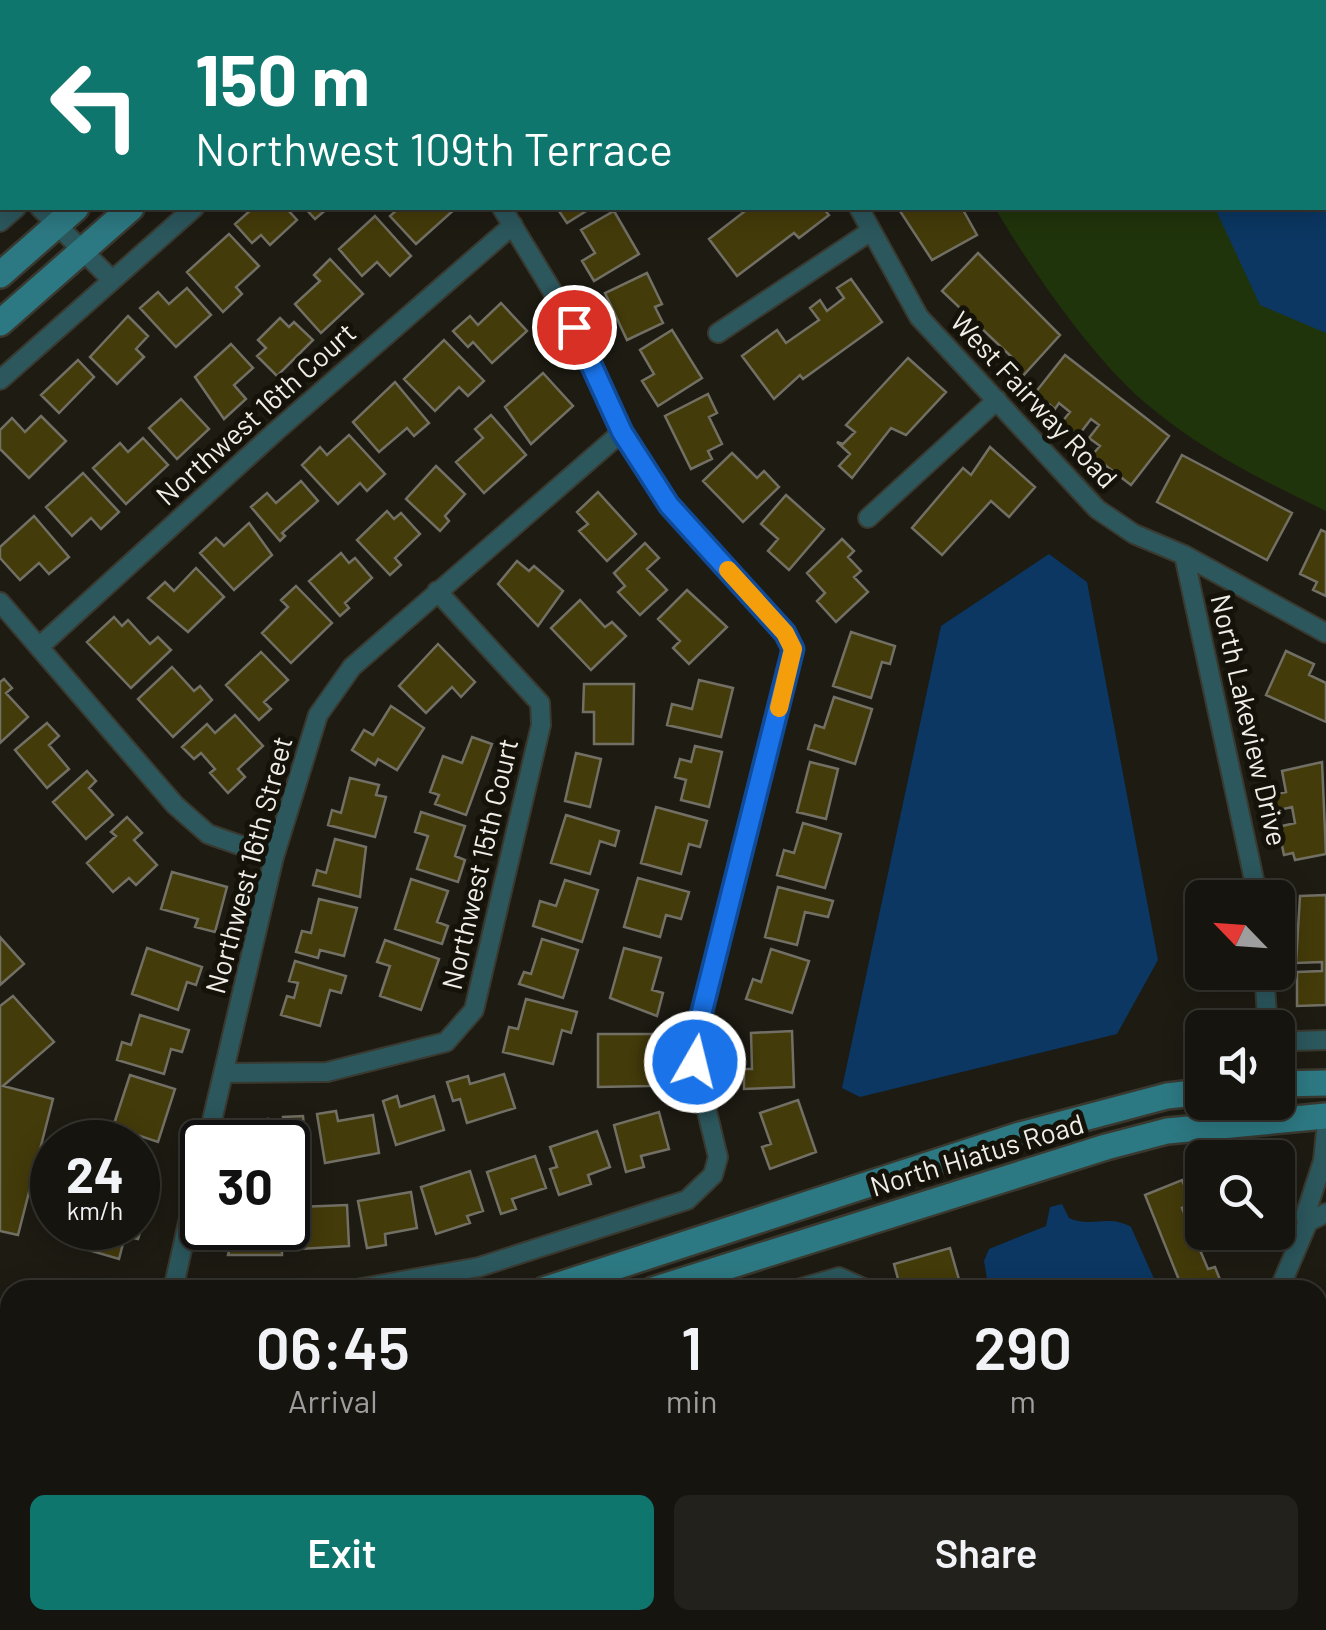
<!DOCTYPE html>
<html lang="en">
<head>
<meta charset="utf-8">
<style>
  body { margin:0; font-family:Barlow,sans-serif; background:#23211c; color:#f1f3f6; height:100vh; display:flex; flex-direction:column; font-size:38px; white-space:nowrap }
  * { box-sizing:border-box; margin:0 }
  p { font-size:32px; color:#9e9e9e }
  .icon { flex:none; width:55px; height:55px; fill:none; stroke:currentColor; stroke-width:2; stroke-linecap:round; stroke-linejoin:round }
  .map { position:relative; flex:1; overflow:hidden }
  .details { position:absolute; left:0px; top:1280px; width:1328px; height:350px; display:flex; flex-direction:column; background:#16140e; border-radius:30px 30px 0 0; box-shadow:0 5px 25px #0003,0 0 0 2px #35332e }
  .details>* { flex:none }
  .top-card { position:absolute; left:0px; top:0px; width:1328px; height:210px; box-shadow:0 5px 25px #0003,0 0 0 2px #35332e; background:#0f766e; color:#fff; overflow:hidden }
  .needle { width:65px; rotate:295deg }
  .fabs { position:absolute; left:1185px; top:880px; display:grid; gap:20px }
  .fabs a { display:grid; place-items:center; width:110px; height:110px; border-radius:15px; background:#16140e; box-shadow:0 5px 25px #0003,0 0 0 2px #35332e; font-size:50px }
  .speed { position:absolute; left:30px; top:1120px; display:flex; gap:20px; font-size:50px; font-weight:700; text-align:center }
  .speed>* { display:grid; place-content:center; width:130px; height:130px; border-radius:50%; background:#16140e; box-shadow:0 5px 25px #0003,0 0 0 2px #35332e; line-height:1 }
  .speed small { font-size:25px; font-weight:400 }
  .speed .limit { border:5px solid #111; border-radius:15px; background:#fff; color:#111 }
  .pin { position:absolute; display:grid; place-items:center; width:85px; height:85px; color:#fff; margin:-42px; border:5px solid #fff; border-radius:50%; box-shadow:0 2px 10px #0007 }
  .me { position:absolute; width:110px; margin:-55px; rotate:8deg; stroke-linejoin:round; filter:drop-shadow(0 0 8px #0008) }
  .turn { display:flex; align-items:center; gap:35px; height:210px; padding:0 30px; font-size:45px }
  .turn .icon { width:130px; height:130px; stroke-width:2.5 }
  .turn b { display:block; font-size:70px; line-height:85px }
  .eta { display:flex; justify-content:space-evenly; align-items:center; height:170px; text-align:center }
  .eta b { font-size:60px; font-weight:600; line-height:70px }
  .primary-button { display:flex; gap:20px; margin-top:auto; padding:20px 30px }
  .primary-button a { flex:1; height:115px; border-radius:15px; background:#0f766e; color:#fff; font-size:40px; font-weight:600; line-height:115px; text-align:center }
  .primary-button a+a { background:#23211c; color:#f1f3f6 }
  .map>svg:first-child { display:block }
  .green { fill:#20340b }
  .water { fill:#0b3762 }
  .building { fill:#443b0a; stroke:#727065; stroke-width:2.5 }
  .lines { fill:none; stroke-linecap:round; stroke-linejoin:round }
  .street-casing { stroke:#3a3930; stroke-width:22 }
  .secondary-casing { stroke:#3a3930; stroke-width:30 }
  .street { stroke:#2b575d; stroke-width:18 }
  .secondary { stroke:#2d7983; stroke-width:25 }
  .route-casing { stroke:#114b97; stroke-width:25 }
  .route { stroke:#1a73e8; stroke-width:18 }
  .slow { stroke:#f59e0b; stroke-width:18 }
  .labels { text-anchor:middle; stroke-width:10; stroke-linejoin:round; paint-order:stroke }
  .street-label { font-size:28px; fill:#efeee8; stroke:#141209 }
</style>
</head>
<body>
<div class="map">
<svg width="1326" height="1630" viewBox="0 0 1326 1630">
  <rect width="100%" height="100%" fill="#1d1b12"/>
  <path class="green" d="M867 0H1326V511C1264 481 1202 451 1149 406 1094 361 1031 269 995 208H1325V2Z"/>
  <path class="water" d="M960 0H1139L1141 2H962Z
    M1326 185V333L1260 305 1215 208H1325Z
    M1049 554 1087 582 1158 960 1117 1034 860 1097 842 1088 941 626Z
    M1062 1204 1069 1218C1090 1228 1109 1214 1131 1227L1159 1290H989L984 1261 989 1249 1046 1226 1050 1207Z
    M1318 1583 1326 1591V1630H1006L1012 1620H1318Z
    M219 1620H268L264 1630H215Z"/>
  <path class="building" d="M663 0H698L700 2H659Z
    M253 208H286L297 220 270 245 261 235 252 243 235 224Z
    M305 208H328L315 219Z
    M399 208H456L416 244 390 216Z
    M557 208H591L567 223Z
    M749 208H823L829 215 799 238 794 233 737 276 709 239Z
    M898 208H962L977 235 932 260Z
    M614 211 639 254 594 281 582 261 595 253 581 230Z
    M375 216 411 256 390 276 377 262 362 276 339 249Z
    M229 234 259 266 236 287 242 294 223 312 187 272Z
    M978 253 1060 335 1021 378 1010 368 1016 361 942 291Z
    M330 259 363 294 321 333 295 304 320 281 314 275Z
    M647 273 662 304 655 307 663 323 627 340 605 293Z
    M851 279 882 322 803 379 800 375 774 399 742 356 777 330 786 343 819 320 810 308 820 300 827 311 844 298 837 288Z
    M187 288 211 315 176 347 140 308 158 292 169 304Z
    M501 303 527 331 492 363 473 342 468 347 453 331 470 316 478 325Z
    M128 316 148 336 136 349 144 357 117 384 90 357Z
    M280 318 289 327 294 322 313 340 277 376 257 356 266 348 258 340Z
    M672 330 702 378 658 406 642 381 654 374 640 350Z
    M444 340 484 381 468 396 459 387 435 411 404 379Z
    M231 344 253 368 234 385 246 399 224 419 195 377Z
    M1065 355 1169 436 1131 485 1092 455 1100 446 1089 438 1099 425 1091 419 1078 436 1061 423 1070 412 1059 403 1055 409 1035 393Z
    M908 358 946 392 906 435 891 428 852 478 839 466 850 454 837 442 843 444 855 432 846 425Z
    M78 360 94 377 59 413 41 395Z
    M543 373 573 406 531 444 505 407Z
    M395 382 429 423 414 436 407 428 379 452 353 422Z
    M708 394 717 413 709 417 722 444 708 451 712 459 691 469 665 416Z
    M181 399 209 429 177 459 149 428Z
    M491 415 526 455 484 493 456 462 483 438 475 429Z
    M41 416 66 441 29 478 0 449V430L12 418 25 432Z
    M349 435 385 474 367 491 360 483 338 504 302 465 320 447 327 455Z
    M143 438 168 465 126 504 93 468 120 443 128 452Z
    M990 447 1035 487 1009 517 991 501 942 555 912 528 963 468 971 475Z
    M732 453 757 478 764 471 779 487 743 522 703 481Z
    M1182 455 1292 513 1267 560 1157 502Z
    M436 466 465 494 445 516 449 521 440 531 406 499Z
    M83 473 119 512 101 529 91 518 72 536 46 507Z
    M301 481 318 501 282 533 285 536 280 541 251 507 267 493 276 503Z
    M598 492 636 534 607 561 579 531 588 524 577 512Z
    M786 495 824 529 789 570 768 551 778 539 761 524Z
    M387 511 394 519 401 513 420 534 395 558 401 565 390 575 357 540Z
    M34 516 69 557 49 574 39 563 20 580 0 558V547Z
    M249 523 272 555 234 590 200 553 216 538 224 546Z
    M1321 530 1326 532V596L1313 590 1317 582 1300 574Z
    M842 539 854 551 848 557 861 571 854 577 868 592 836 622 817 601 825 593 807 573Z
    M645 543 659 558 647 569 667 590 640 615 618 592 625 586 614 573Z
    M341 553 349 563 355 558 372 578 345 603 349 608 340 616 309 581Z
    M517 561 529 571 534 566 563 591 538 626 498 584Z
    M196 568 224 597 188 632 148 598 165 582 174 591Z
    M296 586 332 623 291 663 262 633 288 607 281 600Z
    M687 590 727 627 689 664 673 648 680 641 658 619Z
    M580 600 605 627 612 622 626 636 591 670 551 628Z
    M114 617 122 626 128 620 150 644 158 637 171 650 131 688 87 642Z
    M851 632 895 646 890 664 882 662 871 698 833 686Z
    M438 644 475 682 461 697 452 687 426 713 399 686Z
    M1286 651 1314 664 1309 675 1326 683V722L1266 695Z
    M261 652 288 680 264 702 271 709 259 720 226 685Z
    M172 667 194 691 200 686 212 700 173 737 138 699Z
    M4 679 12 688 6 693 28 717 0 743V682Z
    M699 680 733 688 721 737 667 725 672 704 692 709Z
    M584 684H634L633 744H594V712H583Z
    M834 697 872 709 855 764 808 749 815 725 824 728Z
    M391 706 424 728 397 770 378 759 375 765 352 750 364 730 373 735Z
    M235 715 263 746 238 769 245 777 228 793 210 773 215 769 201 753 194 759 182 747 207 724 215 733Z
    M47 723 59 736 49 745 69 769 47 788 15 750Z
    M472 737 492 744 466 815 435 804 439 795 430 792 443 756 462 763Z
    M695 746 722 752 709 807 681 800 686 780 675 777 680 759 691 762Z
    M576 753 601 759 590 807 565 801Z
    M810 762 838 769 826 819 797 812Z
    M1322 762 1326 854 1295 860 1293 853 1284 855 1278 827 1295 823 1292 807 1275 811 1272 795 1286 792 1282 771Z
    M87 771 96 781 89 788 113 815 86 839 53 802Z
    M350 778 379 785 376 795 386 797 375 837 328 825 332 810 341 813Z
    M656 807 707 821 700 847 689 844 681 874 641 863Z
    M421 812 465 826 455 856 465 860 458 882 417 869 428 836 415 832Z
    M566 815 619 831 615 846 600 841 590 874 551 863Z
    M127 817 142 833 134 840 157 865 136 885 129 878 113 892 87 863 116 836 111 832Z
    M803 823 841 834 825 888 777 875 784 850 794 853Z
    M335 839 366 847 360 897 313 885 317 870 326 873Z
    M172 872 227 887 215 932 195 927 198 919 161 909Z
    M638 878 689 892 681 919 666 915 660 937 624 927Z
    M411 879 448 891 437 922 448 926 442 944 395 929Z
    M565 880 598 890 582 942 533 926 540 901 556 906Z
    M778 887 833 901 828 917 805 912 797 945 765 937Z
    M1326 895V1005L1297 1006V972L1322 971V962L1296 963 1300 896Z
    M319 899 357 908 344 956 320 950 318 958 296 952 302 931 311 933Z
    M0 937 24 964 0 985Z
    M542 939 578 950 563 998 519 984 524 972 531 974Z
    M385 940 439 959 421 1010 380 996 390 966 377 962Z
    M147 948 202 967 196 985 187 982 178 1010 132 994Z
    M624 948 661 958 652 990 663 993 657 1016 610 998Z
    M771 949 809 961 792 1013 746 999 753 979 761 982Z
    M295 961 346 976 341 993 330 990 320 1026 281 1015 287 996 294 998 298 983 289 981Z
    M13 996 54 1042 3 1086 53 1099 18 1235 0 1231V1006Z
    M526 999 577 1012 571 1033 562 1030 553 1064 503 1052 509 1027 518 1029Z
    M140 1015 189 1030 182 1052 171 1049 164 1074 117 1060 122 1042 131 1045Z
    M792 1031 794 1087 744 1089V1069H752L751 1033Z
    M598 1034H652L651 1086 598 1087Z
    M504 1074 515 1108 467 1123 460 1099 453 1101 447 1082 468 1076 470 1084Z
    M130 1075 175 1089 158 1142 113 1127Z
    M397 1096 400 1107 434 1096 444 1130 396 1145 383 1101Z
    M798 1100 816 1152 770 1169 762 1147 771 1144 760 1113Z
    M336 1111 338 1121 373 1115 379 1153 325 1163 317 1114Z
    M659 1112 669 1149 641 1156 644 1167 626 1172 614 1125Z
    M303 1116 308 1168 290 1170 288 1142H249L247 1122 268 1119 269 1128 284 1127 283 1117Z
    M597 1131 610 1167 588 1175 591 1184 559 1195 550 1169 557 1167 550 1147Z
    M138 1148 145 1150 139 1175 153 1178 147 1202 138 1199Z
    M535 1156 546 1188 512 1199 516 1209 501 1214 487 1172Z
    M470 1171 483 1211 467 1216 470 1223 436 1234 421 1187Z
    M1182 1180 1192 1204 1182 1208 1187 1220 1194 1217 1206 1247 1200 1250 1208 1269 1215 1267 1224 1290H1183L1145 1195Z
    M411 1192 417 1228 385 1234 386 1245 367 1248 358 1201Z
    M347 1205 349 1246 300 1249 298 1207Z
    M138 1210 146 1213 138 1239 125 1236 119 1259 88 1250 95 1228H138Z
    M235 1228H282V1255H228Z
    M950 1248 962 1290H901L894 1264Z
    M1323 1503 1326 1529 1318 1534V1506Z"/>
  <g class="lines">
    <defs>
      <path id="street" d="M741 0 743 2
        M248 2 251 0
        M0 164 2 167
        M40 208 112 280
        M859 208 919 317 1097 509 1134 534 1184 555 1326 633
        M0 222 16 208
        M718 333 871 231
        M0 380 194 208
        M868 518 997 400
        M1184 555 1258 898
        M0 602 175 805 208 834 274 857
        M39 647 275 432 513 225
        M1264 972 1267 1015 1273 1028
        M1278 1031 1295 1041 1326 1040
        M225 1073 327 1072 446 1042 474 1010 541 725 540 703 437 591
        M207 1142 274 857 318 715 352 667 622 432
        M1308 1222 1326 1213
        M173 1290 202 1160
        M351 1290 479 1267 687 1200 713 1175 718 1157 695 1062 699 1023 793 649 785 633 669 505 622 432 574 327 502 208
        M794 1290 839 1277 868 1290
        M1279 1290 1308 1222 1305 1216 1323 1161 1326 1132
        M1318 1428 1326 1445
        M571 1624 583 1630
        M108 1630 112 1620
        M366 1630 370 1620
        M838 1630 852 1620"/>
      <path id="secondary" d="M310 2 313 0
        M362 2 365 0
        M0 275 76 208
        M0 323 131 208
        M1278 1084 1326 1083
        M544 1290 1020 1135 1167 1096 1202 1092
        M653 1290 1106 1147 1167 1131 1326 1116
        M0 1324 10 1326
        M0 1358 10 1360"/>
    </defs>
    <use href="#street" class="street-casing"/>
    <use href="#secondary" class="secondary-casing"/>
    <use href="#street" class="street"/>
    <use href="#secondary" class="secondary"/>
  </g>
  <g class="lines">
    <defs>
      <path id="route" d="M574 327 622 432 669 505 785 633 793 649 699 1023 695 1062"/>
    </defs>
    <use href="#route" class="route-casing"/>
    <use href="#route" class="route"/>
    <path class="slow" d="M728 570 785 633 793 649 779 708"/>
  </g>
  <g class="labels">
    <g class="street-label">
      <text transform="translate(1034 400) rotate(47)" y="10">West Fairway Road</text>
      <text transform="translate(256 414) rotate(-42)" y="10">Northwest 16th Court</text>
      <text transform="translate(1249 720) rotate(77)" y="10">North Lakeview Drive</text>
      <text transform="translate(480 864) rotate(-77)" y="10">Northwest 15th Court</text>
      <text transform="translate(249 865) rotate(-75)" y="10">Northwest 16th Street</text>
      <text transform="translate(977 1155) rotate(-17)" y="10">North Hiatus Road</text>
    </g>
  </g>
</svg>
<div class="fabs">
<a><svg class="needle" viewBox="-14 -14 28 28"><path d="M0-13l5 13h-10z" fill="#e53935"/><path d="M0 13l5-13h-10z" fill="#9e9e9e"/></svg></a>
<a><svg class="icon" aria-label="sound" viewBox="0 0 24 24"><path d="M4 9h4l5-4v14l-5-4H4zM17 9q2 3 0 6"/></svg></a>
<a><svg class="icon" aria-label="search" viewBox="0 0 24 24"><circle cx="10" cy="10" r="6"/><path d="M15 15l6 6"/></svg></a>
</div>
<div class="speed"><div>24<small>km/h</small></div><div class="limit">30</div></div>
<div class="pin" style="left:574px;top:327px;background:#d93025"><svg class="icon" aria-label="arrive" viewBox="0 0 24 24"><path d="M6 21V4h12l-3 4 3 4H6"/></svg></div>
<svg class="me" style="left:695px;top:1062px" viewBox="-20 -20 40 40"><circle r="17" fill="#1a73e8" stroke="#fff" stroke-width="3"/><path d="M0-11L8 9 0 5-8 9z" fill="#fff"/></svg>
<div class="top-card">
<div class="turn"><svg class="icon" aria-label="left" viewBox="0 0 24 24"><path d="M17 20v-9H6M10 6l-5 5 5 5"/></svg><div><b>150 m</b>Northwest 109th Terrace</div></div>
</div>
<section class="details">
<div class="eta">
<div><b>06:45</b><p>Arrival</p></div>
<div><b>1</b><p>min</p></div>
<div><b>290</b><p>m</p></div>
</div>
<div class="primary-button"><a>Exit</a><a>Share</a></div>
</section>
</div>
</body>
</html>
